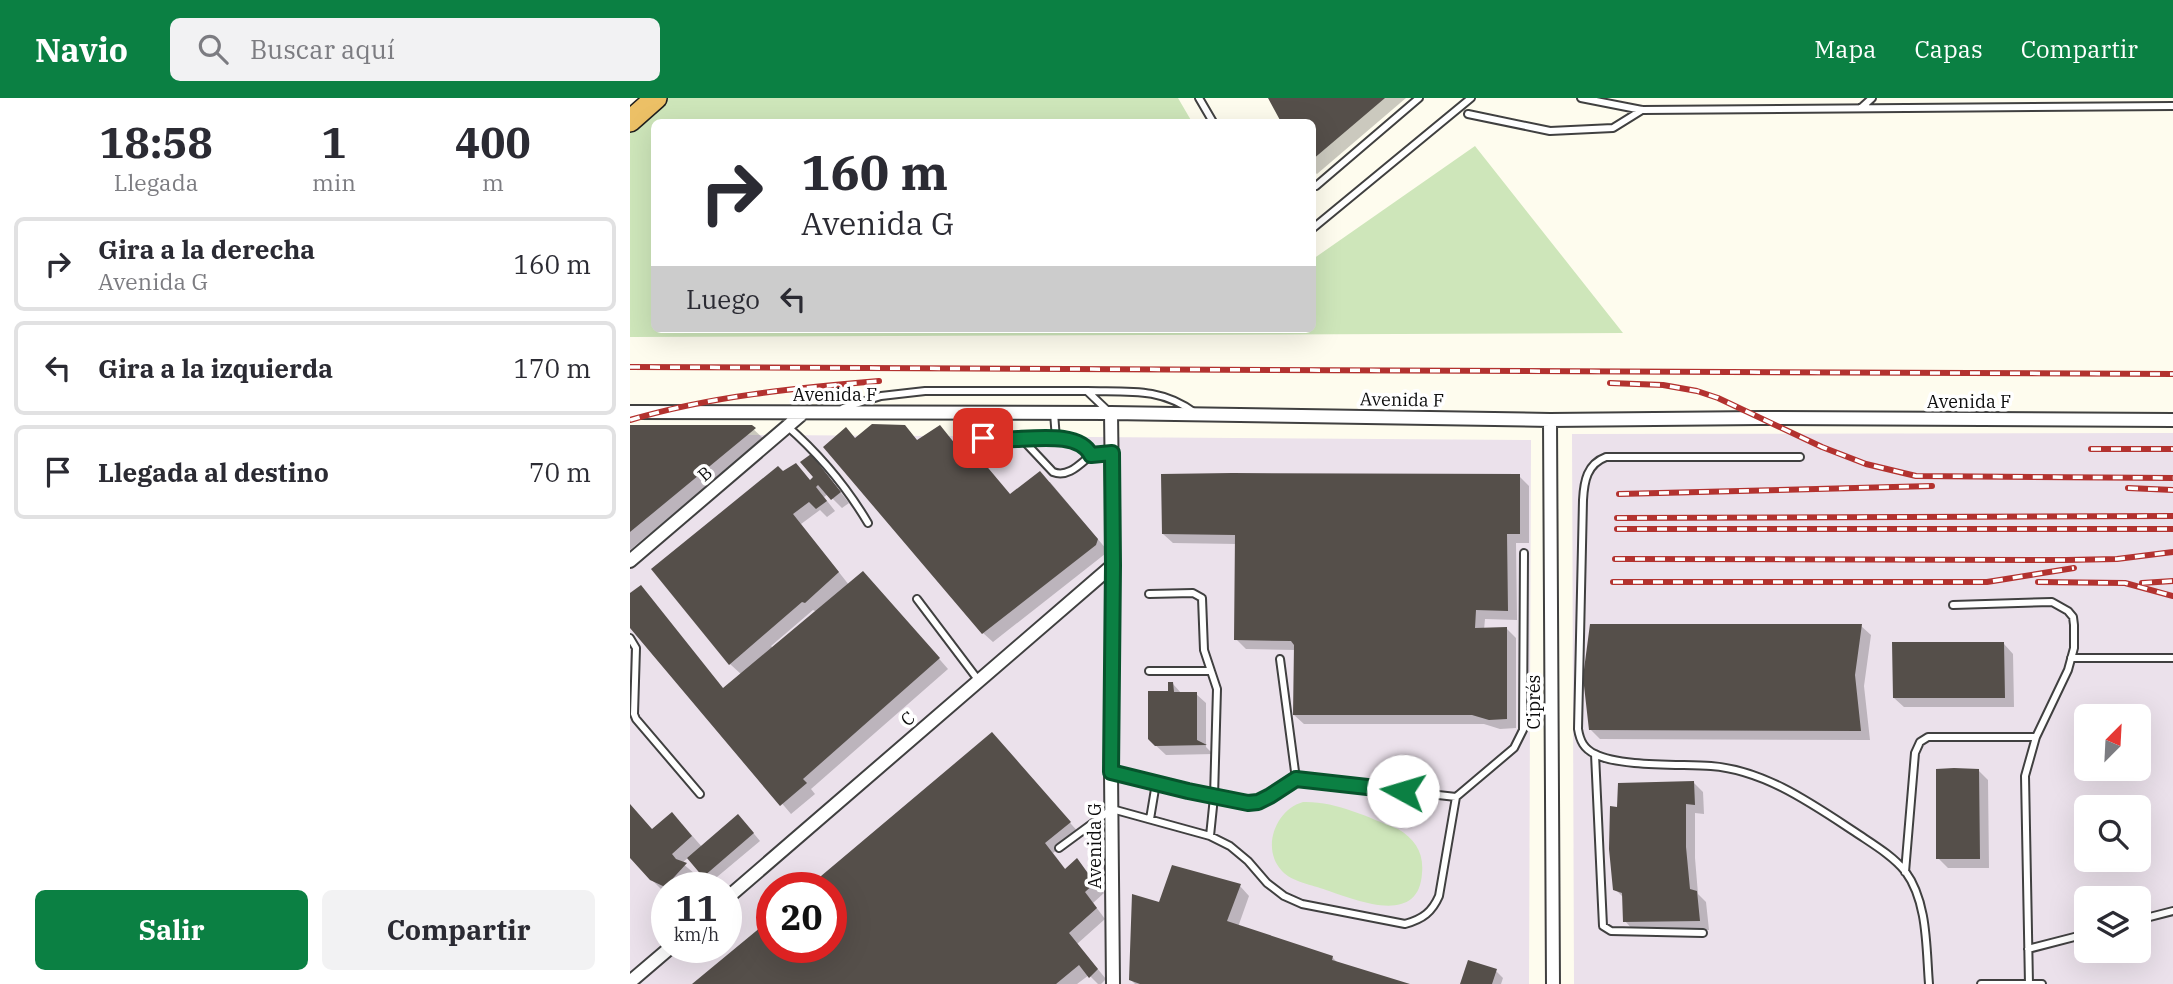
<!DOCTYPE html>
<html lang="es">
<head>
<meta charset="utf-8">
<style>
  body { margin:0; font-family:"IBM Plex Serif",serif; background:#f2f2f3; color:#2b2b33; height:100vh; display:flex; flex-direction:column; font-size:26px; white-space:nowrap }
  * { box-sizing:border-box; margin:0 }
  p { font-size:23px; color:#7c7c81 }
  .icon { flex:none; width:38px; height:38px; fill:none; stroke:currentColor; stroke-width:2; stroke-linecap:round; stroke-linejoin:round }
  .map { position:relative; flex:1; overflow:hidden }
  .sheet { display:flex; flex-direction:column; background:#fff; width:630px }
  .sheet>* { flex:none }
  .top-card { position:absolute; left:21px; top:21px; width:665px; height:214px; border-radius:10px; box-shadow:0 7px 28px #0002; background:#fff; color:#2b2b33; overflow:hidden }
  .needle { width:46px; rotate:24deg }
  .controls { position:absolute; left:1444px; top:606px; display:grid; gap:14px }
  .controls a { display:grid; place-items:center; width:77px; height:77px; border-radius:10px; background:#fff; box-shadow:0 7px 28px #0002; font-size:35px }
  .speed { position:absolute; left:21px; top:774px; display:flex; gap:14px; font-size:35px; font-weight:700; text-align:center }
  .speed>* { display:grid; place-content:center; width:91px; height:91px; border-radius:50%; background:#fff; box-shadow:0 7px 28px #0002; line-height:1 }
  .speed small { font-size:18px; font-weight:400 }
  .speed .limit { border:10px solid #d22; background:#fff; color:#111 }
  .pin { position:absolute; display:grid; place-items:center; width:60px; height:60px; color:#fff; margin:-30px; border-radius:14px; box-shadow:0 4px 10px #0006 }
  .me { position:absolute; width:77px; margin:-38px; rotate:276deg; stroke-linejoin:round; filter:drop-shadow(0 0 5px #0008) }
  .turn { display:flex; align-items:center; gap:24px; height:147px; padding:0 35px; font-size:32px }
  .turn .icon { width:91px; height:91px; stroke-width:2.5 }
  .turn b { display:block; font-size:49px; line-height:60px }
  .then { display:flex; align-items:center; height:66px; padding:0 35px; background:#0003; gap:14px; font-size:26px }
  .eta { display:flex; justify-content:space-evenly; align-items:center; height:119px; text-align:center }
  .eta b { font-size:42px; font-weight:800; line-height:49px }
  .cta { display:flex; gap:14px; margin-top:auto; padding:14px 35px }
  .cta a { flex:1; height:80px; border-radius:10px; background:#0b8043; color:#fff; font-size:28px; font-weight:800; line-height:80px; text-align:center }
  .cta a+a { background:#f2f2f3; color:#2b2b33 }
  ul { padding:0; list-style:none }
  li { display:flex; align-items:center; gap:21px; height:94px; margin:0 14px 10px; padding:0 21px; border:4px solid #e1e1e2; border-radius:10px }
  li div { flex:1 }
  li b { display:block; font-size:26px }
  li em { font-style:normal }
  header { display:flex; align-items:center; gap:42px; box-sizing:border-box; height:98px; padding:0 35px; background:#0b8043; color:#fff }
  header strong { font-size:33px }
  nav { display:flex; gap:38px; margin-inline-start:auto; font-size:24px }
  .search { width:490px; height:63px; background:#f2f2f3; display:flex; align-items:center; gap:18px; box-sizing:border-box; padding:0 24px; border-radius:10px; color:#7c7c81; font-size:26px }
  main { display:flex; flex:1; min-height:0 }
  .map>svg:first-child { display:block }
  .industrial { fill:#ebe1eb; fill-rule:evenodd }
  .green { fill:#cee6ba }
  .shadow { fill:#0003; fill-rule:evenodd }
  .building { fill:#554f4a }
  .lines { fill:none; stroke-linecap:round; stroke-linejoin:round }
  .service-casing { stroke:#404040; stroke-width:10 }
  .minor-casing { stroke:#404040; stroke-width:16 }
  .trunk-casing { stroke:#1e1e1e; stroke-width:24 }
  .service { stroke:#fff; stroke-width:6 }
  .minor { stroke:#fff; stroke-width:12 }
  .trunk { stroke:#ecc066; stroke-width:21 }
  .rail-casing { stroke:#b3322f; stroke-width:6 }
  .rail { stroke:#fff; stroke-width:3.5; stroke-dasharray:10; stroke-linecap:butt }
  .route-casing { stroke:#07532c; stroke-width:18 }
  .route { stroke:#0b8043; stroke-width:12 }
  .labels { text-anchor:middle; stroke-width:7; stroke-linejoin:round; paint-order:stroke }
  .street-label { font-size:18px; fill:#0d0d0d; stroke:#fff }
</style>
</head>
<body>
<header>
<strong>Navio</strong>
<div class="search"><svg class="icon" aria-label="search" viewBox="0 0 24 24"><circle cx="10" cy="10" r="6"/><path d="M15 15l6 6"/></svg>Buscar aquí</div>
<nav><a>Mapa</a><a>Capas</a><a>Compartir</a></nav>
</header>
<main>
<section class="sheet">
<div class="eta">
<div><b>18:58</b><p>Llegada</p></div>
<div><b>1</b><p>min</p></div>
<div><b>400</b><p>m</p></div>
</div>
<ul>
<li><svg class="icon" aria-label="right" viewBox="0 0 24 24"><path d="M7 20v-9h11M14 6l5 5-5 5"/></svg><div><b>Gira a la derecha</b><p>Avenida G</p></div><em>160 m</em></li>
<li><svg class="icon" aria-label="left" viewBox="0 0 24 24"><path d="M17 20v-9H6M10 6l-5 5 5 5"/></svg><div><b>Gira a la izquierda</b></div><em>170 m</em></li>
<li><svg class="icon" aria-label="arrive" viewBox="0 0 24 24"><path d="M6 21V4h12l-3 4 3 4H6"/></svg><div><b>Llegada al destino</b></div><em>70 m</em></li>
</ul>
<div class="cta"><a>Salir</a><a>Compartir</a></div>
</section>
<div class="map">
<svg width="1543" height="886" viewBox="0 0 1543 886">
  <rect width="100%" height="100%" fill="#fefcee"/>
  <path class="industrial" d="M1543 335V886H944L942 336ZM1456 618H1508V670H1456ZM1456 709H1508V761H1456ZM1456 800H1508V852H1456Z
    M0 336 901 342 899 886H0ZM37 789H96V849H37ZM142 789H201V849H142Z"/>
  <path class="green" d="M38 0H548L562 24H24V231H682L683 161 845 48 993 235 0 239V34Z
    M673 704C706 703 737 719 768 731 785 741 794 755 792 775 789 829 726 802 696 792 683 787 662 784 652 773 631 751 645 712 673 704Z"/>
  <path class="shadow" d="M640 0H776L687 76 682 72V24H653Z
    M0 329H121L134 341 0 452Z
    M226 341 288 344 331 354 380 397 420 384 477 452 475 456 363 544 353 535Z
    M190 368 219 405 212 410 198 396 194 399 205 413 197 419 190 412 171 426 219 487 243 485 318 571 181 691 185 696 161 716 0 527V498L11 489 94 592 112 577 100 566 152 375 181 383ZM183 512 187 514 144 551 141 548Z
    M889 378 899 388V445H886L887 522 855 521 854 532 877 531 886 540V630L870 631 854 626H674L664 617 666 552 616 551 606 541 607 446 543 445 533 436Z
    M1231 528 1241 537 1234 588 1240 642 970 641 960 631Z
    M1374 546 1383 556 1384 609H1274L1264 600Z
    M543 586 552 596H566L576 605V649L583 656 536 657 519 641Z
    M362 636 449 735 423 755 436 772 447 763 474 795 463 805 475 821 447 846 476 881 471 886H468L459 877 447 886H65L142 821V849H201V789H180Z
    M1348 672 1358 682 1359 770H1318L1308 760Z
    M1064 685 1073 694 1074 716 1065 715V760L1068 796 1076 804 1079 832 1004 833 995 823 994 800 985 791 989 711Z
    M0 707 23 733 52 726 72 749 115 725 130 743 81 784 59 759 52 765 65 776 53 789H37V794L32 792 21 781 0 757Z
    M610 788 619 798 608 829 702 859 708 865 776 886H505L501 882 530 806Z
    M839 864 866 873 873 880 871 886H832Z"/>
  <path class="building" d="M638 0H755L682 62V24H651Z
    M242 326 275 327 287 342 310 327 330 352 338 346 380 396 410 373 468 441 466 447 352 536 193 349 216 329 225 340Z
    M0 327H122L126 330 0 434Z
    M181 356 211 394 201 402 188 387 186 389 197 403 186 411 179 404 163 416 209 474 175 505 172 504 99 567 21 471 148 368 153 373 166 365 180 382 183 379 170 364Z
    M602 375 890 376V436H877L878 513 846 512 845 530 877 529V621L859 622 842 617H663L664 547 661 543 604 542 605 437 532 436 531 376Z
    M233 473 310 560 173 681 177 685 150 708 0 530V495L11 487 93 590Z
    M960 526H1232L1225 577 1231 633 959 632 953 579Z
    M1262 544H1374L1375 600H1263Z
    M538 584H543L544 594H567V642L577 647 525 648 518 641V593H538Z
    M362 634 441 724 415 745 435 771 447 760 465 785 455 794 467 810 439 835 468 871 459 880 449 867 426 886H62L142 820V849H201V789H178Z
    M1324 670 1349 671 1350 761H1306V671Z
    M1064 683 1065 707 1056 706V749L1060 791 1067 793 1070 823 993 824 992 795 983 792 979 751 980 708 987 709 988 685Z
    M0 706 22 731 42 714 62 738 42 756 46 761 57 765 35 789 20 782 0 760Z
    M108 716 124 735 73 779 57 760Z
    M542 767 611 786 597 823 703 858 702 862 780 886H510L499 882 502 796 529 804Z
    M838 862 867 871 862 886H830Z"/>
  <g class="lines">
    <defs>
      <path id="service" d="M569 0 583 24
        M951 0 1012 12 1543 8
        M1231 10 1242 0
        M838 16 920 33 983 30 1012 12
        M686 88 789 0
        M682 131 841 0
        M457 293C497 294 531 289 565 315
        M213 310 251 298 295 293H457L479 314
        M345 315C348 326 348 338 359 341 384 341 449 332 461 357L482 355
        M424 315 426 341
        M157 328C189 356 216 388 238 425
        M392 341 423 374C438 380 450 366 461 357
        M1170 359H976C957 366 954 383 953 402L948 631C950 643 954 651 965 656 989 669 1052 666 1081 668 1134 672 1181 705 1225 734 1241 745 1262 757 1275 773 1298 804 1296 850 1299 886
        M519 496 563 495 572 500 574 552 587 591 584 699 580 738
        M287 501 349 583
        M1323 507 1422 504 1438 513 1443 519 1444 527V550L1438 572 1406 639 1395 678 1399 886
        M0 540 6 550 4 616 6 621 70 696
        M1441 560H1543
        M519 573H581
        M965 656 973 828 981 833 1073 835
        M482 674 558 693 618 705C636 703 651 691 666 681
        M826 699 884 650 893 632 894 455
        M520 721 526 685
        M429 750 482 711 580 738 600 748 618 763 637 785 654 798 672 806 775 826C793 821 802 814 809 798L826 699 666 681 650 561
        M1275 774 1285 655 1290 644 1298 639H1406
        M1508 822 1543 813
        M1398 851 1456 836
        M1351 886H1412"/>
      <path id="minor" d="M0 314 481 315 920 322 1130 320 1543 322
        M481 315 483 467 481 674 483 886
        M920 322 923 886
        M0 463 173 315
        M96 801 483 467
        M0 884 41 849"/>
      <path id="trunk" d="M0 23 26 0"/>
    </defs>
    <use href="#service" class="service-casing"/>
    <use href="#minor" class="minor-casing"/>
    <use href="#trunk" class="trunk-casing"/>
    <use href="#service" class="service"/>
    <use href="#minor" class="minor"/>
    <use href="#trunk" class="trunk"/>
    <defs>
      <path id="rail" d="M0 269 1543 276
        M980 285 1033 287 1067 293 1088 300 1192 349 1236 366 1286 378 1543 380
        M0 322C81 298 166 290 249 283
        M1461 351H1543
        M1498 390 1543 392
        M989 396 1302 388
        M987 420 1543 418
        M987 431H1543
        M985 461 1436 462 1487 461 1543 454
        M983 484H1357L1444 470
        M1408 484 1495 485 1543 498
        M1512 485 1543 483"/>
    </defs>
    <use href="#rail" class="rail-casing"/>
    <use href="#rail" class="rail"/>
  </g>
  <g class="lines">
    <defs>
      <path id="route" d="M353 340C381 347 446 327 461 357L482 355 483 467 481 674 558 693 618 705 628 704 640 698 666 681 773 693"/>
    </defs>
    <use href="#route" class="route-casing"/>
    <use href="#route" class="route"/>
  </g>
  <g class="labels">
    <g class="street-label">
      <text x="205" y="303">Avenida F</text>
      <text transform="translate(772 302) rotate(1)" y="6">Avenida F</text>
      <text x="1339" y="310">Avenida F</text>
      <text transform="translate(75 376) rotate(-41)" y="6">B</text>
      <text transform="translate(904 604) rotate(-90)" y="6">Ciprés</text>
      <text transform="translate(278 621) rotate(-41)" y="6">C</text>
      <text transform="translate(465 748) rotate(-90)" y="6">Avenida G</text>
    </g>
  </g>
</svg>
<div class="controls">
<a><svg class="needle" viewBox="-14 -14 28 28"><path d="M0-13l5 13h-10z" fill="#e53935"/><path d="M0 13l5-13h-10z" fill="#7c7c81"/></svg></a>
<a><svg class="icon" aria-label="search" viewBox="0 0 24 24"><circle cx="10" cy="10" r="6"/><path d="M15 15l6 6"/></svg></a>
<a><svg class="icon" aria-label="layers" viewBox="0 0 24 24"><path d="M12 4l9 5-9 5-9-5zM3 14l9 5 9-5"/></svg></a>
</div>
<div class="speed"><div>11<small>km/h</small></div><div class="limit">20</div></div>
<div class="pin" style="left:353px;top:340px;background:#d93025"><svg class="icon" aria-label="arrive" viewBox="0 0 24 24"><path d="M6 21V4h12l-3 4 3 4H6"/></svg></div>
<svg class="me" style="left:773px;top:693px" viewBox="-20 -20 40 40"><circle r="19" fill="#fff"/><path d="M0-13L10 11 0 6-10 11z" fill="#0b8043"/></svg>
<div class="top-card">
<div class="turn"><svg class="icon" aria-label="right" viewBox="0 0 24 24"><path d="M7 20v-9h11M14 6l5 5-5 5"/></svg><div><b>160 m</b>Avenida G</div></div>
<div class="then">Luego<svg class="icon" aria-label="left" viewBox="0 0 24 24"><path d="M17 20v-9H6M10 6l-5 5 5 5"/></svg></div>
</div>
</div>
</main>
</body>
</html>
